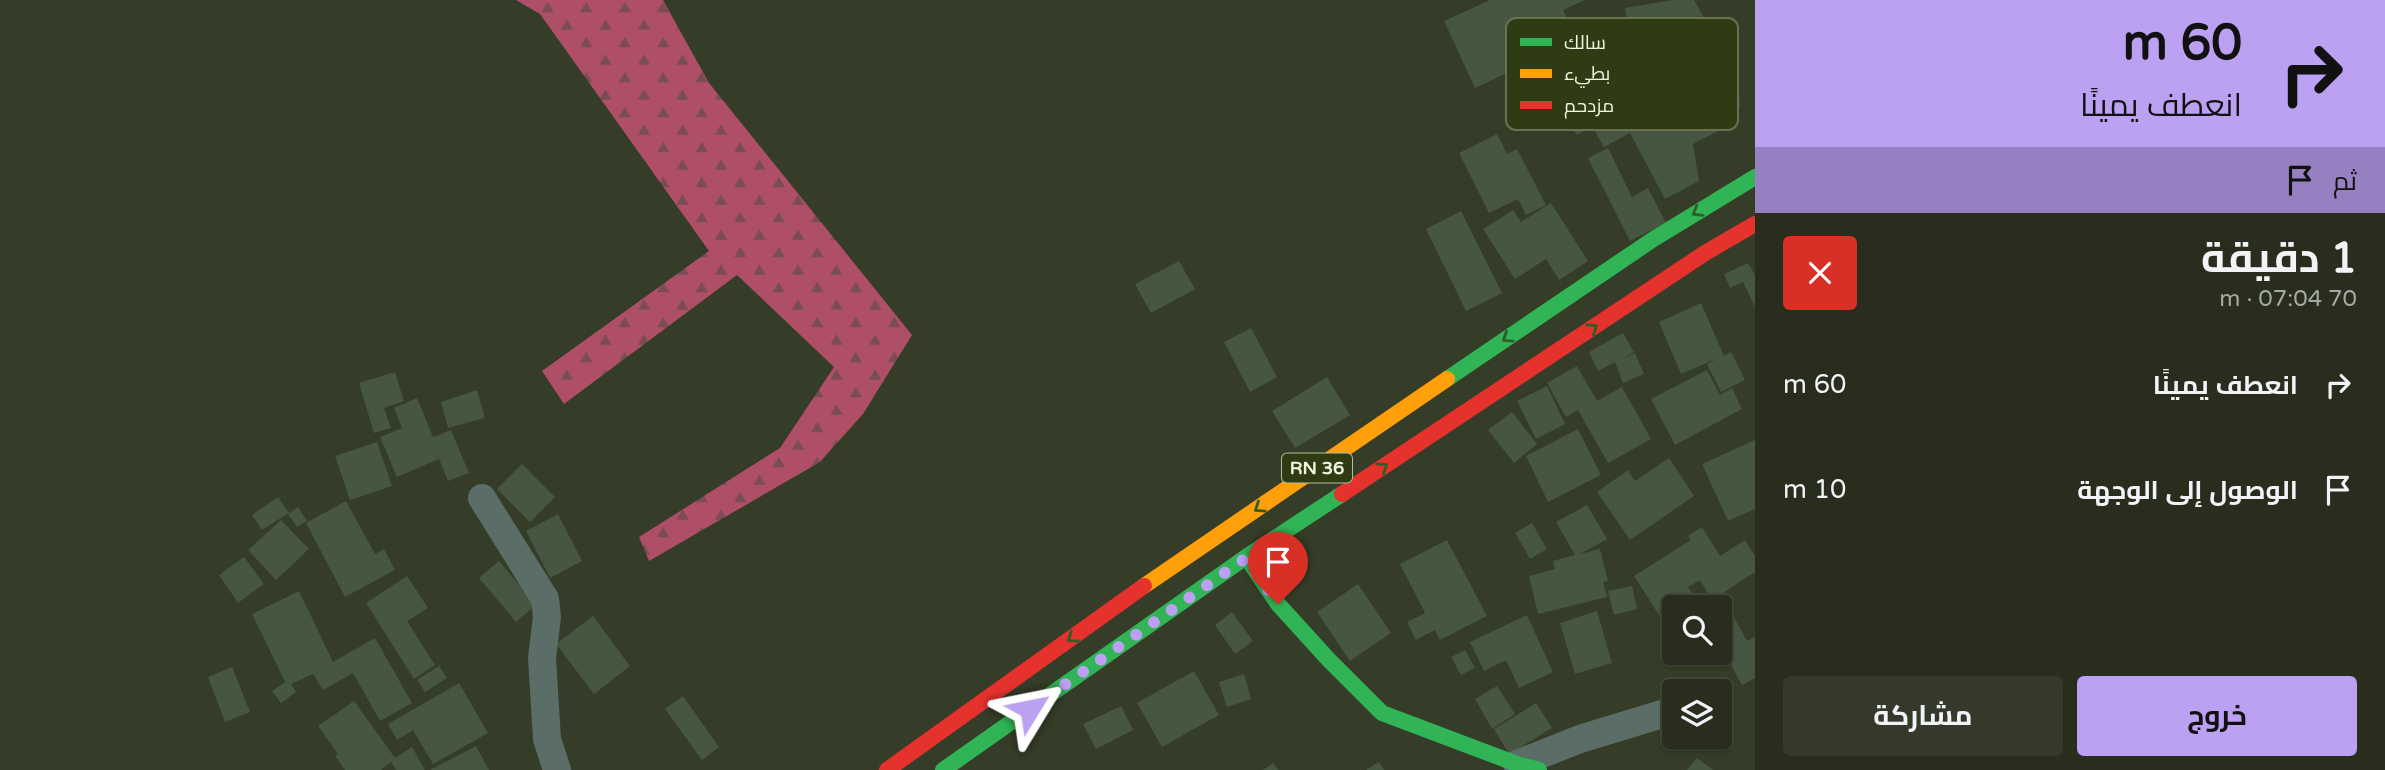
<!DOCTYPE html>
<html lang="ar">
<head>
<meta charset="utf-8">
<style>
  body { margin:0; font-family:"Varela Round",Cairo,sans-serif; background:#34392a; color:#f1f3f6; direction:rtl; height:100vh; display:flex; flex-direction:column; font-size:26px; white-space:nowrap }
  * { box-sizing:border-box; margin:0 }
  p { font-size:23px; color:#a5a8a4 }
  .icon { flex:none; width:38px; height:38px; fill:none; stroke:currentColor; stroke-width:2; stroke-linecap:round; stroke-linejoin:round }
  .map { position:relative; flex:1; overflow:hidden; direction:ltr }
  .sheet { display:flex; flex-direction:column; background:#282d1d; width:630px }
  .sheet>* { flex:none }
  .guide { background:#bca0f2; color:#111; overflow:hidden }
  .tools { position:absolute; left:1662px; top:595px; display:grid; gap:14px }
  .tools a { display:grid; place-items:center; width:70px; height:70px; border-radius:7px; background:#282d1d; box-shadow:0 2px 5px #0004,0 0 0 2px #44493b; font-size:35px }
  .pin { position:absolute; display:grid; place-items:center; width:60px; height:60px; color:#fff; margin:-72px -30px; border-radius:50% 50% 50% 0; rotate:-45deg; box-shadow:0 0 7px #0007 }
  .pin .icon { rotate:45deg }
  .me { position:absolute; width:77px; margin:-38px; rotate:55deg; stroke-linejoin:round; filter:drop-shadow(0 0 5px #0008) }
  .turn { display:flex; align-items:center; gap:24px; height:147px; padding:0 28px; font-size:32px }
  .turn .icon { width:91px; height:91px; stroke-width:2.5 }
  .turn b { display:block; font-size:49px; line-height:60px }
  .then { display:flex; align-items:center; height:66px; padding:0 28px; background:#0003; gap:14px; font-size:26px }
  .round { display:grid; place-items:center; flex:none; width:74px; height:74px; border-radius:7px; background:#34392a }
  .head { display:flex; align-items:center; justify-content:space-between; height:119px; padding:0 28px }
  h1 { font-size:42px; font-weight:700; line-height:52px }
  .action { display:flex; gap:14px; margin-top:auto; padding:14px 28px }
  .action a { flex:1; height:80px; border-radius:7px; background:#bca0f2; color:#111; font-size:28px; font-weight:700; line-height:80px; text-align:center }
  .action a+a { background:#34392a; color:#f1f3f6 }
  ul { padding:0; list-style:none }
  li { display:flex; align-items:center; gap:21px; height:105px; padding:0 28px }
  li div { flex:1 }
  li b { display:block; font-size:26px }
  li em { font-style:normal }
  main { display:flex; flex:1; min-height:0 }
  .map>svg:first-child { display:block }
  .forest { fill:url(#forest-firs) }
  .building { fill:#465641 }
  .lines { fill:none; stroke-linecap:round; stroke-linejoin:round }
  .street { stroke:#5a6d66; stroke-width:28 }
  .fast { stroke:#30b455; stroke-width:16 }
  .slow { stroke:#ff9f0a; stroke-width:16 }
  .jam { stroke:#e5322d; stroke-width:16 }
  .oneway { stroke:#2f5f27 }
  .route { stroke:#bca0f2; stroke-width:12; stroke-dasharray:0 21.6 }
  .labels { text-anchor:middle; stroke-width:5; stroke-linejoin:round; paint-order:stroke }
  .shield { fill:#2e3b13; stroke:#b4bea2; stroke-width:2 }
  .shield-label { font-size:18px; font-weight:bold; fill:#edf6df }
  .key { fill:#2e3b13; stroke:#677350; stroke-width:2 }
  .key-label { font-size:19px; fill:#edf6df }
</style>
</head>
<body>
<main>
<section class="sheet">
<div class="guide">
<div class="turn"><svg class="icon" aria-label="right" viewBox="0 0 24 24"><path d="M7 20v-9h11M14 6l5 5-5 5"/></svg><div><b>60 m</b>انعطف يمينًا</div></div>
<div class="then">ثم<svg class="icon" aria-label="arrive" viewBox="0 0 24 24"><path d="M6 21V4h12l-3 4 3 4H6"/></svg></div>
</div>
<div class="head"><div><h1>1 دقيقة</h1><p>70 m · 07:04</p></div><a class="round" style="background:#d93025;color:#fff"><svg class="icon" aria-label="close" viewBox="0 0 24 24"><path d="M6 6l12 12M18 6L6 18"/></svg></a></div>
<ul>
<li><svg class="icon" aria-label="right" viewBox="0 0 24 24"><path d="M7 20v-9h11M14 6l5 5-5 5"/></svg><div><b>انعطف يمينًا</b></div><em>60 m</em></li>
<li><svg class="icon" aria-label="arrive" viewBox="0 0 24 24"><path d="M6 21V4h12l-3 4 3 4H6"/></svg><div><b>الوصول إلى الوجهة</b></div><em>10 m</em></li>
</ul>
<div class="action"><a>خروج</a><a>مشاركة</a></div>
</section>
<div class="map">
<svg width="1755" height="770" viewBox="0 0 1755 770">
  <defs>
    <pattern id="forest-firs" width="22" height="20" patternUnits="userSpaceOnUse" patternTransform="scale(1.75)"><rect width="22" height="20" fill="#ae4e67"/><path d="M5 1l3.5 6h-7zM16 11l3.5 6h-7z" fill="#7a4c55"/></pattern>
  </defs>
  <rect width="100%" height="100%" fill="#353c27"/>
  <path class="forest" d="M516 0H663L709 83 912 335 863 414 820 462 649 561 639 537 780 448 834 367 737 275 564 404 542 371 709 251 540 14Z"/>
  <path class="building" d="M1490 0H1585L1563 10 1583 51 1553 65 1548 54 1475 88 1444 21Z
    M1673 0H1694L1714 36 1733 33 1735 47 1717 56 1707 36 1676 53 1688 74 1719 58 1739 94 1740 106 1721 109 1724 128 1693 144 1699 181 1665 199 1630 133 1604 147 1592 126 1577 135 1568 121 1598 102 1607 117 1615 113 1608 69 1632 57 1625 8Z
    M1497 134 1507 154 1517 149 1546 205 1526 215 1518 199 1489 213 1459 153Z
    M1608 148 1632 197 1648 188 1666 223 1630 241 1588 158Z
    M1551 203 1588 261 1559 280 1546 259 1515 279 1483 229 1513 210 1521 222Z
    M1461 211 1502 293 1466 311 1426 229Z
    M1179 261 1195 289 1151 313 1135 284Z
    M1748 263 1755 275V307L1743 282 1730 288 1724 274Z
    M1701 303 1724 356 1731 352 1745 380 1721 392 1707 364 1718 358 1681 374 1659 322Z
    M1251 328 1277 377 1250 392 1224 342Z
    M1623 333 1634 352 1622 359 1635 353 1644 374 1623 383 1615 362 1598 371 1589 352Z
    M1577 366 1597 401 1622 387 1651 439 1608 463 1578 410 1566 417 1547 383Z
    M1707 370 1720 395 1732 388 1742 409 1675 445 1651 399Z
    M395 372 404 401 384 408 391 428 374 433 359 383Z
    M1327 377 1350 415 1295 448 1272 411Z
    M1547 386 1565 424 1536 439 1517 401Z
    M477 390 485 418 448 428 441 402Z
    M417 398 433 437 451 430 469 473 448 481 439 459 397 477 380 437 402 428 394 408Z
    M1512 412 1537 444 1514 463 1488 430Z
    M1578 429 1601 475 1548 502 1526 456Z
    M1755 440V509L1728 521 1702 464Z
    M377 442 392 486 350 500 335 456Z
    M1669 458 1694 496 1630 540 1597 492 1628 470 1635 481Z
    M522 464 555 497 530 522 497 489Z
    M278 497 289 513 262 530 252 515Z
    M346 501 375 554 384 549 395 570 345 597 306 523Z
    M1587 505 1607 539 1580 554 1600 549 1608 581 1603 582 1607 597 1538 614 1529 576 1555 569 1553 561 1575 555 1556 522Z
    M298 507 307 521 297 527 288 514Z
    M558 514 582 561 550 578 526 531Z
    M281 520 309 549 276 580 248 550Z
    M1532 523 1547 549 1530 559 1515 533Z
    M1702 527 1720 556 1745 540 1755 556V572L1712 600 1700 580 1688 587 1700 607H1675V625L1668 629 1634 576 1691 540 1688 536Z
    M1447 540 1487 616 1440 640 1435 630 1416 640 1407 622 1425 613 1400 564Z
    M244 557 264 584 238 603 219 575Z
    M499 561 536 605 516 622 479 578Z
    M407 576 428 608 407 621 435 665 414 679 366 603Z
    M1358 584 1391 633 1350 661 1317 612Z
    M1632 586 1637 609 1614 615 1608 591Z
    M299 591 333 662 375 638 412 703 380 721 353 673 323 690 313 674 291 684 296 692 281 703 272 691 285 682 252 614Z
    M1724 599 1747 641 1755 637V678L1742 685 1720 645V607H1709Z
    M1597 611 1612 663 1575 674 1560 623Z
    M1232 612 1253 641 1235 654 1215 625Z
    M1527 615 1553 672 1519 688 1506 660 1484 671 1470 642Z
    M593 616 630 666 594 694 556 644Z
    M1465 650 1475 668 1461 675 1451 657Z
    M439 666 447 678 425 692 417 680Z
    M232 667 250 712 225 722 208 677Z
    M1194 671 1219 715 1162 747 1137 703Z
    M1244 674 1251 699 1227 707 1219 682Z
    M459 683 488 733 433 764 413 730 397 740 388 724Z
    M1497 686 1515 714 1492 729 1475 699Z
    M683 696 719 747 702 760 665 709Z
    M354 701 395 758 412 747 425 770H396L391 762 381 770H345L335 756 338 754 318 726Z
    M1536 703 1552 728 1509 754 1494 729Z
    M1121 706 1133 730 1096 749 1083 724Z
    M476 746 489 770H430Z
    M1697 758 1713 770H1687Z
    M1379 762 1384 770H1366Z
    M1273 763 1278 770H1263Z"/>
  <g class="lines">
    <path class="street" d="M482 498 545 599 547 617 542 658 547 739 557 770
      M1517 764 1580 739 1675 710"/>
    <path class="fast" d="M1447 379 1652 240 1755 177
      M1246 557 1278 604 1328 659 1382 713 1517 764 1539 770
      M943 770 1246 557 1342 494"/>
    <path class="slow" d="M1144 586 1447 379"/>
    <path class="jam" d="M1342 494 1705 253 1755 224
      M887 770 1144 586"/>
  </g>
  <defs><path id="oneway-chevron" d="M-2-3.5L2.5 0L-2 3.5" fill="none" stroke-width="1.6" stroke-linecap="round" stroke-linejoin="round" transform="scale(1.75)"/></defs>
  <g class="oneway">
    <use href="#oneway-chevron" transform="translate(1697 212) rotate(149)"/>
    <use href="#oneway-chevron" transform="translate(1593 328) rotate(-34)"/>
    <use href="#oneway-chevron" transform="translate(1507 338) rotate(146)"/>
    <use href="#oneway-chevron" transform="translate(1383 467) rotate(-34)"/>
    <use href="#oneway-chevron" transform="translate(1259 508) rotate(146)"/>
    <use href="#oneway-chevron" transform="translate(1072 638) rotate(144)"/>
  </g>
  <g class="lines">
    <path class="route" d="M1030 709 1246 558 1278 604"/>
  </g>
  <g class="labels">
    <rect class="shield" x="1282" y="453.5" width="70" height="29" rx="5"/>
    <g class="shield-label">
      <text x="1317" y="474">RN 36</text>
    </g>
  </g>
  <rect x="1506" y="18" width="232" height="112" rx="10" class="key"/>
  <rect x="1520" y="38" width="32" height="8" fill="#30b455"/>
  <rect x="1520" y="69" width="32" height="9" fill="#ff9f0a"/>
  <rect x="1520" y="101" width="32" height="8" fill="#e5322d"/>
  <g class="key-label">
    <text x="1564" y="49">سالك</text>
    <text x="1564" y="80">بطيء</text>
    <text x="1564" y="112">مزدحم</text>
  </g>
</svg>
<div class="tools">
<a><svg class="icon" aria-label="search" viewBox="0 0 24 24"><circle cx="10" cy="10" r="6"/><path d="M15 15l6 6"/></svg></a>
<a><svg class="icon" aria-label="layers" viewBox="0 0 24 24"><path d="M12 4l9 5-9 5-9-5zM3 14l9 5 9-5"/></svg></a>
</div>
<div class="pin" style="left:1278px;top:604px;background:#d93025"><svg class="icon" aria-label="arrive" viewBox="0 0 24 24"><path d="M6 21V4h12l-3 4 3 4H6"/></svg></div>
<svg class="me" style="left:1030px;top:709px" viewBox="-20 -20 40 40"><path d="M0-17L14 15 0 8-14 15z" fill="#bca0f2" stroke="#fff" stroke-width="4"/></svg>
</div>
</main>
</body>
</html>
